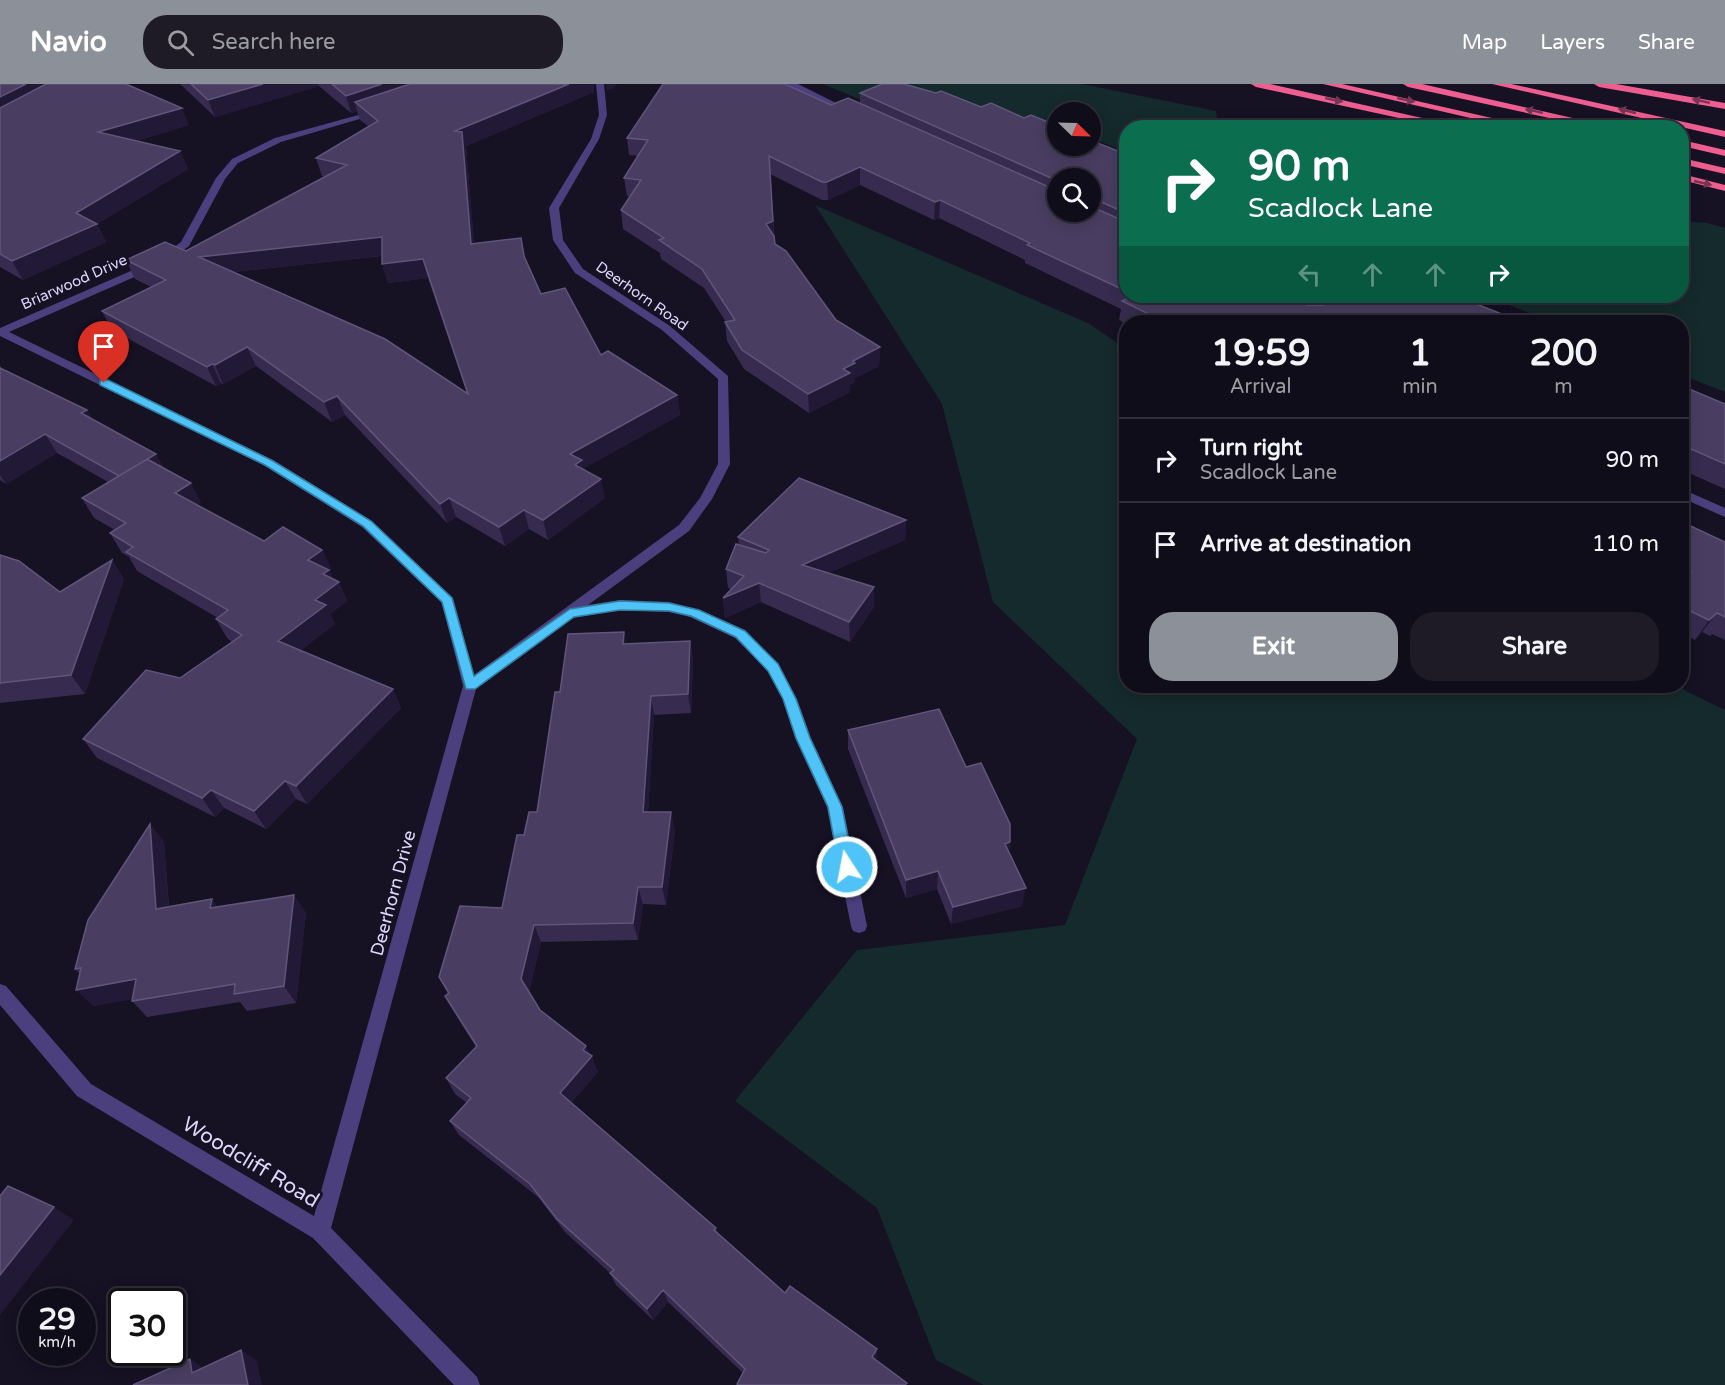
<!DOCTYPE html>
<html lang="en">
<head>
<meta charset="utf-8">
<style>
  body { margin:0; font-family:"Varela Round",sans-serif; background:#1e1b27; color:#f1f3f6; height:100vh; display:flex; flex-direction:column; font-size:22px; white-space:nowrap }
  * { box-sizing:border-box; margin:0 }
  p { font-size:20px; color:#9c9ca2 }
  .icon { flex:none; width:33px; height:33px; fill:none; stroke:currentColor; stroke-width:2; stroke-linecap:round; stroke-linejoin:round }
  .map { position:relative; flex:1; overflow:hidden }
  .panel { position:absolute; left:1119px; top:231px; width:570px; height:378px; display:flex; flex-direction:column; background:#100d1a; border-radius:24px; box-shadow:0 3px 15px #0003,0 0 0 2px #302d39 }
  .panel>* { flex:none }
  .guide { position:absolute; left:1119px; top:36px; width:570px; height:183px; border-radius:24px; box-shadow:0 3px 15px #0003,0 0 0 2px #302d39; background:#0b6e4f; color:#fff; overflow:hidden }
  .needle { width:39px; rotate:113deg }
  .buttons { position:absolute; left:1047px; top:18px; display:grid; gap:12px }
  .buttons a { display:grid; place-items:center; width:54px; height:54px; border-radius:50%; background:#100d1a; box-shadow:0 3px 15px #0003,0 0 0 2px #302d39; font-size:30px }
  .speed { position:absolute; left:18px; top:1204px; display:flex; gap:12px; font-size:30px; font-weight:700; text-align:center }
  .speed>* { display:grid; place-content:center; width:78px; height:78px; border-radius:50%; background:#100d1a; box-shadow:0 3px 15px #0003,0 0 0 2px #302d39; line-height:1 }
  .speed small { font-size:15px; font-weight:400 }
  .speed .limit { border:3px solid #111; border-radius:9px; background:#fff; color:#111 }
  .pin { position:absolute; display:grid; place-items:center; width:51px; height:51px; color:#fff; margin:-62px -26px; border-radius:50% 50% 50% 0; rotate:-45deg; box-shadow:0 0 6px #0007 }
  .pin .icon { rotate:45deg }
  .me { position:absolute; width:66px; margin:-33px; rotate:349deg; stroke-linejoin:round; filter:drop-shadow(0 0 4px #0008) }
  .turn { display:flex; align-items:center; gap:21px; height:126px; padding:0 30px; font-size:27px }
  .turn .icon { width:78px; height:78px; stroke-width:2.5 }
  .turn b { display:block; font-size:42px; line-height:51px }
  .lanes { display:flex; align-items:center; height:57px; padding:0 30px; background:#0003; justify-content:center; gap:30px; direction:ltr }
  .lanes .off { opacity:.35 }
  .eta { display:flex; justify-content:space-evenly; align-items:center; height:102px; text-align:center }
  .eta b { font-size:36px; font-weight:700; line-height:42px }
  .button { display:flex; gap:12px; margin-top:auto; padding:12px 30px }
  .button a { flex:1; height:69px; border-radius:24px; background:#8c9099; color:#fff; font-size:24px; font-weight:700; line-height:69px; text-align:center }
  .button a+a { background:#1e1b27; color:#f1f3f6 }
  ul { padding:0; list-style:none }
  li { display:flex; align-items:center; gap:18px; height:84px; padding:0 30px; border-top:2px solid #302d39 }
  li div { flex:1 }
  li b { display:block; font-size:22px }
  li em { font-style:normal }
  header { display:flex; align-items:center; gap:36px; box-sizing:border-box; height:84px; padding:0 30px; background:#8c9099; color:#fff }
  header strong { font-size:28px }
  nav { display:flex; gap:33px; margin-inline-start:auto; font-size:21px }
  .search { width:420px; height:54px; background:#1e1b27; display:flex; align-items:center; gap:15px; box-sizing:border-box; padding:0 21px; border-radius:24px; color:#9c9ca2; font-size:22px }
  .map>svg:first-child { display:block }
  .green { fill:#142a2c }
  .lines { fill:none; stroke-linecap:round; stroke-linejoin:round }
  .minor { fill:#4b407d; fill-rule:evenodd }
  .motorway { fill:#ef5e90; fill-rule:evenodd }
  .wall { fill:#372c4f; fill-rule:evenodd }
  .shaded-wall { fill:#221936 }
  .building { fill:#493e61; stroke:#60567a; stroke-width:1.5; fill-rule:evenodd }
  .oneway { fill:#783454 }
  .route { fill:#4fc3f7; stroke:#337fa1; stroke-width:1.5 }
  .labels { text-anchor:middle; stroke-width:6; stroke-linejoin:round; paint-order:stroke }
  .far-street-label { font-size:15px; fill:#dfd6fb; stroke:#161123 }
  .street-label { font-size:18px; fill:#dfd6fb; stroke:#161123 }
  .near-street-label { font-size:21px; fill:#dfd6fb; stroke:#161123 }
</style>
</head>
<body>
<header>
<strong>Navio</strong>
<div class="search"><svg class="icon" aria-label="search" viewBox="0 0 24 24"><circle cx="10" cy="10" r="6"/><path d="M15 15l6 6"/></svg>Search here</div>
<nav><a>Map</a><a>Layers</a><a>Share</a></nav>
</header>
<div class="map">
<svg width="1725" height="1301" viewBox="0 0 1725 1301">
  <rect width="100%" height="100%" fill="#161123"/>
  <path class="green" d="M823 0H1082L1216 27 1218 43 1126 44V68L1091 54 1090 28H1058L1057 41 876 4 859 15Z
    M815 121 1090 240 1126 265V602H1676L1725 626V1301H984L936 1276 877 1124 735 1017 857 866 1065 841 1137 655 993 518 942 320Z
    M1682 137 1708 139 1725 144V308L1682 291V238H1553L1486 212H1682Z"/>
  <g class="lines">
    <path class="minor" d="M596 0H604L607 31 599 55 559 124 563 156 583 185 670 242 728 292 730 380 712 415 689 447 588 521 620 516 669 518 699 526 745 546 778 580 797 615 811 654 843 723 867 842 865 847 859 849 853 847 851 842 827 723 795 654 783 615 768 587 735 554 690 533 669 528 620 526 572 534 476 605 331 1144 477 1293 480 1301H454L313 1154 77 1012 0 921V900L6 902 91 1000 314 1132 463 602 442 519 362 443 265 382 0 252V244L156 176 181 158 216 94 232 75 275 54 380 25V29L281 58 238 79 225 95 189 162 164 180 9 248 273 376 372 437 453 514 474 591 679 441 700 414 718 380V295L662 246 575 189 553 156 549 124 591 55 599 31Z
      M787 0H798L854 28 847 30Z
      M1682 405 1725 424V433L1682 414Z"/>
    <path class="motorway" d="M1251 0H1270L1467 44H1445L1256 3Z
      M1323 0H1342L1536 44H1514Z
      M1403 0H1422L1617 44H1595L1408 3Z
      M1492 0H1511L1725 47V53Z
      M1594 0H1616L1725 19V25L1599 3Z
      M1682 56 1725 66V72L1682 62Z
      M1682 74 1725 84V90L1682 80Z
      M1682 90 1725 101V107L1682 96Z"/>
  </g>
  <path class="wall" d="M0 0 189 41 136 57 180 67 188 85 97 140 106 158 23 196 0 183Z
    M180 0H594V8L466 62 474 159 521 154 526 178 541 210 601 271 677 311 680 331 584 384 605 414 548 456 529 445 505 462 456 433 447 439 345 331 332 338 256 282 223 300 221 299 216 302 112 246 102 227 151 203 135 195 126 176 186 167 325 93 322 92 316 74 368 42 360 36 357 27 351 29 319 2 215 33ZM382 172V180L388 199 428 194 467 309 234 188Z
    M860 9 981 23 1024 34 1126 70V212H1456L1522 238H1126V240L1119 236 1121 225 1025 179V176L939 134 934 136 860 101 828 116H822L770 90 775 160 836 236 880 263 879 282 855 294V298L850 301V308L809 329 744 285 727 257 725 238H726L704 204 661 175 660 169 623 145 621 126 630 113 627 112 624 94 638 72 629 71 627 54 831 21 860 19ZM1058 94H1090V128H1058Z
    M0 282 2 285 87 326 92 335 164 385 201 418 197 421 264 457 322 466 331 485 329 487 333 495 339 498 347 517 330 530 335 540 301 566 393 605 401 624 307 720 296 715 266 745 224 724 215 733 97 674 83 655 180 594 232 558 227 554 216 535 218 534 137 487 129 473 122 469 110 449 115 446 94 434 82 414 108 398 57 369 6 400 0 396Z
    M1682 302 1725 320V405L1682 386Z
    M906 436 905 456 828 489 874 503V523L850 558 761 518 725 534 723 514 731 505 728 504 726 485 739 461 738 453Z
    M1682 438 1725 458V556L1712 550 1710 552 1702 548 1695 556 1682 549Z
    M0 471 60 508 112 476 124 495 85 610 0 619Z
    M624 548 626 560 690 557 693 576 691 629 654 631 648 728 675 746 666 821 643 820 638 856 541 858 529 908 540 926 590 971 598 988 571 1019 716 1144 717 1149 785 1209 877 1265 876 1276 906 1301H737L743 1289 668 1218 653 1236 616 1201 610 1189 565 1148 538 1113 459 1051 450 1037 467 1019 455 1010 446 994 476 963 454 928 445 912 448 910 439 893 502 824 524 751 537 728 560 608Z
    M848 646 966 683 1010 758 1009 768 1022 822 951 840 937 805 906 814 848 665Z
    M150 740 164 758 169 823H218L306 828 296 919 247 927 240 918 147 933 132 917V915L93 922 80 890 75 885Z"/>
  <path class="shaded-wall" d="M26 0H66L0 35V13Z
    M263 0H318L319 2 215 33 208 16Z
    M382 0H439L355 18 357 27 351 29 346 12Z
    M569 0H594V8L466 62 476 178 471 160 455 47Z
    M606 0H618L612 5 607 6Z
    M182 24 189 41 106 66 98 48Z
    M180 67 188 85 97 140 106 158 23 196 12 177 76 129Z
    M860 83V101L828 116 827 98Z
    M940 116 939 134 934 136 935 118Z
    M773 137 774 155 766 140Z
    M382 153 388 171 207 191 199 173Z
    M521 154 525 172 528 191 524 172Z
    M423 175 428 194 388 199 382 180Z
    M247 263 256 282 223 300 215 281Z
    M880 263 879 282 855 294V298L850 301V308L809 329 808 310 843 285 853 277Z
    M212 280 221 299 216 302 207 283Z
    M677 311 680 331 584 384 586 395 579 400 570 370Z
    M337 312 345 331 332 338 324 318Z
    M87 326 98 345 81 329Z
    M45 350 57 369 6 400 0 391V377Z
    M156 370 167 389 119 392Z
    M601 395 605 414 548 456 543 436Z
    M191 399 201 418 185 428 175 409Z
    M449 414 456 433 447 439 440 420Z
    M524 426 529 445 505 462 499 443Z
    M906 436 905 456 803 500 802 481Z
    M322 466 331 485 329 487 335 500 339 498 347 517 330 530 335 540 288 576 278 557 315 516 308 476Z
    M112 476 124 495 85 610 71 591Z
    M759 499 761 518 725 534 723 514Z
    M874 503V523L850 558 849 538Z
    M1717 529 1702 548 1695 556 1709 536Z
    M624 548 628 567 623 560Z
    M690 557 693 576 691 629 688 610Z
    M393 605 401 624 307 720 296 702Z
    M651 612 654 631 647 746 643 728Z
    M285 697 296 715 266 745 254 727Z
    M211 706 224 724 215 733 202 714Z
    M671 728 675 746 666 821 662 803Z
    M150 740 164 758 170 842 156 825Z
    M1010 758 1007 776 1005 760Z
    M938 787 937 805 906 814V796Z
    M638 803 643 820 638 856 633 839Z
    M1026 804 1022 822 951 840 953 823Z
    M294 811 306 828 296 919 284 902Z
    M212 815 225 832 210 824Z
    M534 841 541 858 528 912 521 895Z
    M136 895 152 912 93 922 76 906Z
    M586 962 591 974 592 972 598 988 567 1024 560 1009 583 966Z
    M54 1123 74 1136 0 1231V1191Z
    M663 1206 668 1218 653 1236 647 1225Z
    M877 1265 876 1275 872 1283V1273Z
    M241 1266 257 1277 262 1301H248Z
    M190 1275 207 1286 192 1289Z"/>
  <path class="building" d="M0 0H26L0 13Z
    M46 0H126L182 24 98 48 180 67 76 129 97 140 12 177 0 170V24Z
    M191 0H263L208 16Z
    M332 0H382L346 12Z
    M410 0H569L455 47 462 48 471 160 521 154 524 172 541 210 565 204 601 271 608 267 677 311 570 370 582 376 575 381 601 395 543 436 524 426 499 443 449 414 440 420 337 312 324 318 247 263 215 281 212 280 207 283 102 227 166 196 126 176 165 158 186 167 347 81 316 74 378 37 355 18ZM382 153V180L423 175 468 310 385 255 199 173Z
    M663 0H785L831 21 848 14 1058 107V128H1090V122L1126 138V207L1027 161 1030 159 940 116 935 118 860 83 827 98H822L769 72 773 137 766 140 774 152 775 160 786 167 836 236 880 263 853 277 855 279 843 285 850 289 808 310 742 266 725 238 735 236 702 185 659 156 664 154 621 126 641 96 624 94 648 56 627 54Z
    M882 0H904L936 9 941 7 981 23 991 19 1024 34 1031 31 1058 42V62H1090V56L1126 70V129L1090 113V94H1058V97L860 9Z
    M1132 212H1286L1307 221H1323L1322 217 1309 212H1456L1522 238H1165L1122 217Z
    M1536 235 1545 238H1532Z
    M0 284 87 326 81 329 156 370 119 392 45 350 0 377Z
    M1682 302 1725 320V380L1682 361Z
    M147 375 191 399 175 409 264 457 283 443 322 466 308 476 329 486 323 490 339 498 315 516 326 521 278 557 393 605 296 702 285 697 254 727 211 706 202 714 83 655 146 586 180 594 242 551 216 535 228 526 126 468 133 463 110 449 126 439 82 414Z
    M799 394 906 436 802 481 874 503 849 538 759 499 723 514 744 492 726 485 736 460 766 469 769 466 738 453Z
    M1682 438 1725 458V533L1717 529 1709 536 1682 523V499L1691 488 1682 483Z
    M0 471 19 477 60 508 112 476 71 591 0 599Z
    M624 548 623 560 690 557 688 610 651 612 643 728H671L662 803H638L633 839 534 841 521 895 540 926 586 962 583 966 592 972 560 1009 716 1144 714 1146 785 1209 790 1202 877 1265 872 1273 907 1299 905 1301H738L737 1300 745 1285 663 1206 647 1225 610 1189 614 1186 557 1135 530 1100 450 1037 471 1014 446 994 477 962 445 912 449 909 439 893 460 822 502 824 517 751H524L529 728H537L555 608H560L568 550Z
    M939 625 966 683 981 679 1010 740V758L1005 760 1026 804 953 823 938 787 906 796 848 646Z
    M150 740 156 825 212 815 210 824 294 811 284 902 234 910 235 900 132 917 136 895 76 906 81 884 75 885 88 836Z
    M8 1102 54 1123 0 1191V1112Z
    M241 1266 248 1301H133L190 1275 192 1289Z"/>
  <defs><path id="oneway-solid" d="M-6-.8H1V-3.2L6.5 0L1 3.2V.8H-6Z" transform="scale(1.5)"/></defs>
  <g class="oneway">
    <use href="#oneway-solid" transform="translate(1334 16) rotate(12)"/>
    <use href="#oneway-solid" transform="translate(1406 16) rotate(12)"/>
    <use href="#oneway-solid" transform="translate(1701 17) rotate(-168)"/>
    <use href="#oneway-solid" transform="translate(1534 27) rotate(-168)"/>
    <use href="#oneway-solid" transform="translate(1627 27) rotate(-167)"/>
    <use href="#oneway-solid" transform="translate(1703 99) rotate(13)"/>
  </g>
  <path class="route" d="M100 296H108L273 377 371 437 452 514 474 592 570 525 620 517 669 519 699 526 745 547 778 580 796 615 810 654 842 723 854 783 852 787 847 789 841 787 839 783 828 723 796 654 783 615 768 587 736 553 691 532 669 527 620 526 574 533 475 605H466L442 518 363 442 265 381 100 301Z"/>
  <g class="labels">
    <g class="far-street-label">
      <text transform="translate(74 198) rotate(-24)" y="5">Briarwood Drive</text>
      <text transform="translate(642 212) rotate(35)" y="5">Deerhorn Road</text>
    </g>
    <g class="street-label">
      <text transform="translate(393 809) rotate(-75)" y="6">Deerhorn Drive</text>
    </g>
    <g class="near-street-label">
      <text transform="translate(251 1078) rotate(31)" y="7">Woodcliff Road</text>
    </g>
  </g>
</svg>
<div class="buttons">
<a><svg class="needle" viewBox="-14 -14 28 28"><path d="M0-13l5 13h-10z" fill="#e53935"/><path d="M0 13l5-13h-10z" fill="#9c9ca2"/></svg></a>
<a><svg class="icon" aria-label="search" viewBox="0 0 24 24"><circle cx="10" cy="10" r="6"/><path d="M15 15l6 6"/></svg></a>
</div>
<div class="speed"><div>29<small>km/h</small></div><div class="limit">30</div></div>
<div class="pin" style="left:104px;top:299px;background:#d93025"><svg class="icon" aria-label="arrive" viewBox="0 0 24 24"><path d="M6 21V4h12l-3 4 3 4H6"/></svg></div>
<svg class="me" style="left:847px;top:783px" viewBox="-20 -20 40 40"><circle r="17" fill="#4fc3f7" stroke="#fff" stroke-width="3"/><path d="M0-11L8 9 0 5-8 9z" fill="#fff"/></svg>
<div class="guide">
<div class="turn"><svg class="icon" aria-label="right" viewBox="0 0 24 24"><path d="M7 20v-9h11M14 6l5 5-5 5"/></svg><div><b>90 m</b>Scadlock Lane</div></div>
<div class="lanes"><svg class="icon off" aria-label="left" viewBox="0 0 24 24"><path d="M17 20v-9H6M10 6l-5 5 5 5"/></svg><svg class="icon off" aria-label="ahead" viewBox="0 0 24 24"><path d="M12 20V5M6 11l6-6 6 6"/></svg><svg class="icon off" aria-label="ahead" viewBox="0 0 24 24"><path d="M12 20V5M6 11l6-6 6 6"/></svg><svg class="icon" aria-label="right" viewBox="0 0 24 24"><path d="M7 20v-9h11M14 6l5 5-5 5"/></svg></div>
</div>
<section class="panel">
<div class="eta">
<div><b>19:59</b><p>Arrival</p></div>
<div><b>1</b><p>min</p></div>
<div><b>200</b><p>m</p></div>
</div>
<ul>
<li><svg class="icon" aria-label="right" viewBox="0 0 24 24"><path d="M7 20v-9h11M14 6l5 5-5 5"/></svg><div><b>Turn right</b><p>Scadlock Lane</p></div><em>90 m</em></li>
<li><svg class="icon" aria-label="arrive" viewBox="0 0 24 24"><path d="M6 21V4h12l-3 4 3 4H6"/></svg><div><b>Arrive at destination</b></div><em>110 m</em></li>
</ul>
<div class="button"><a>Exit</a><a>Share</a></div>
</section>
</div>
</body>
</html>
